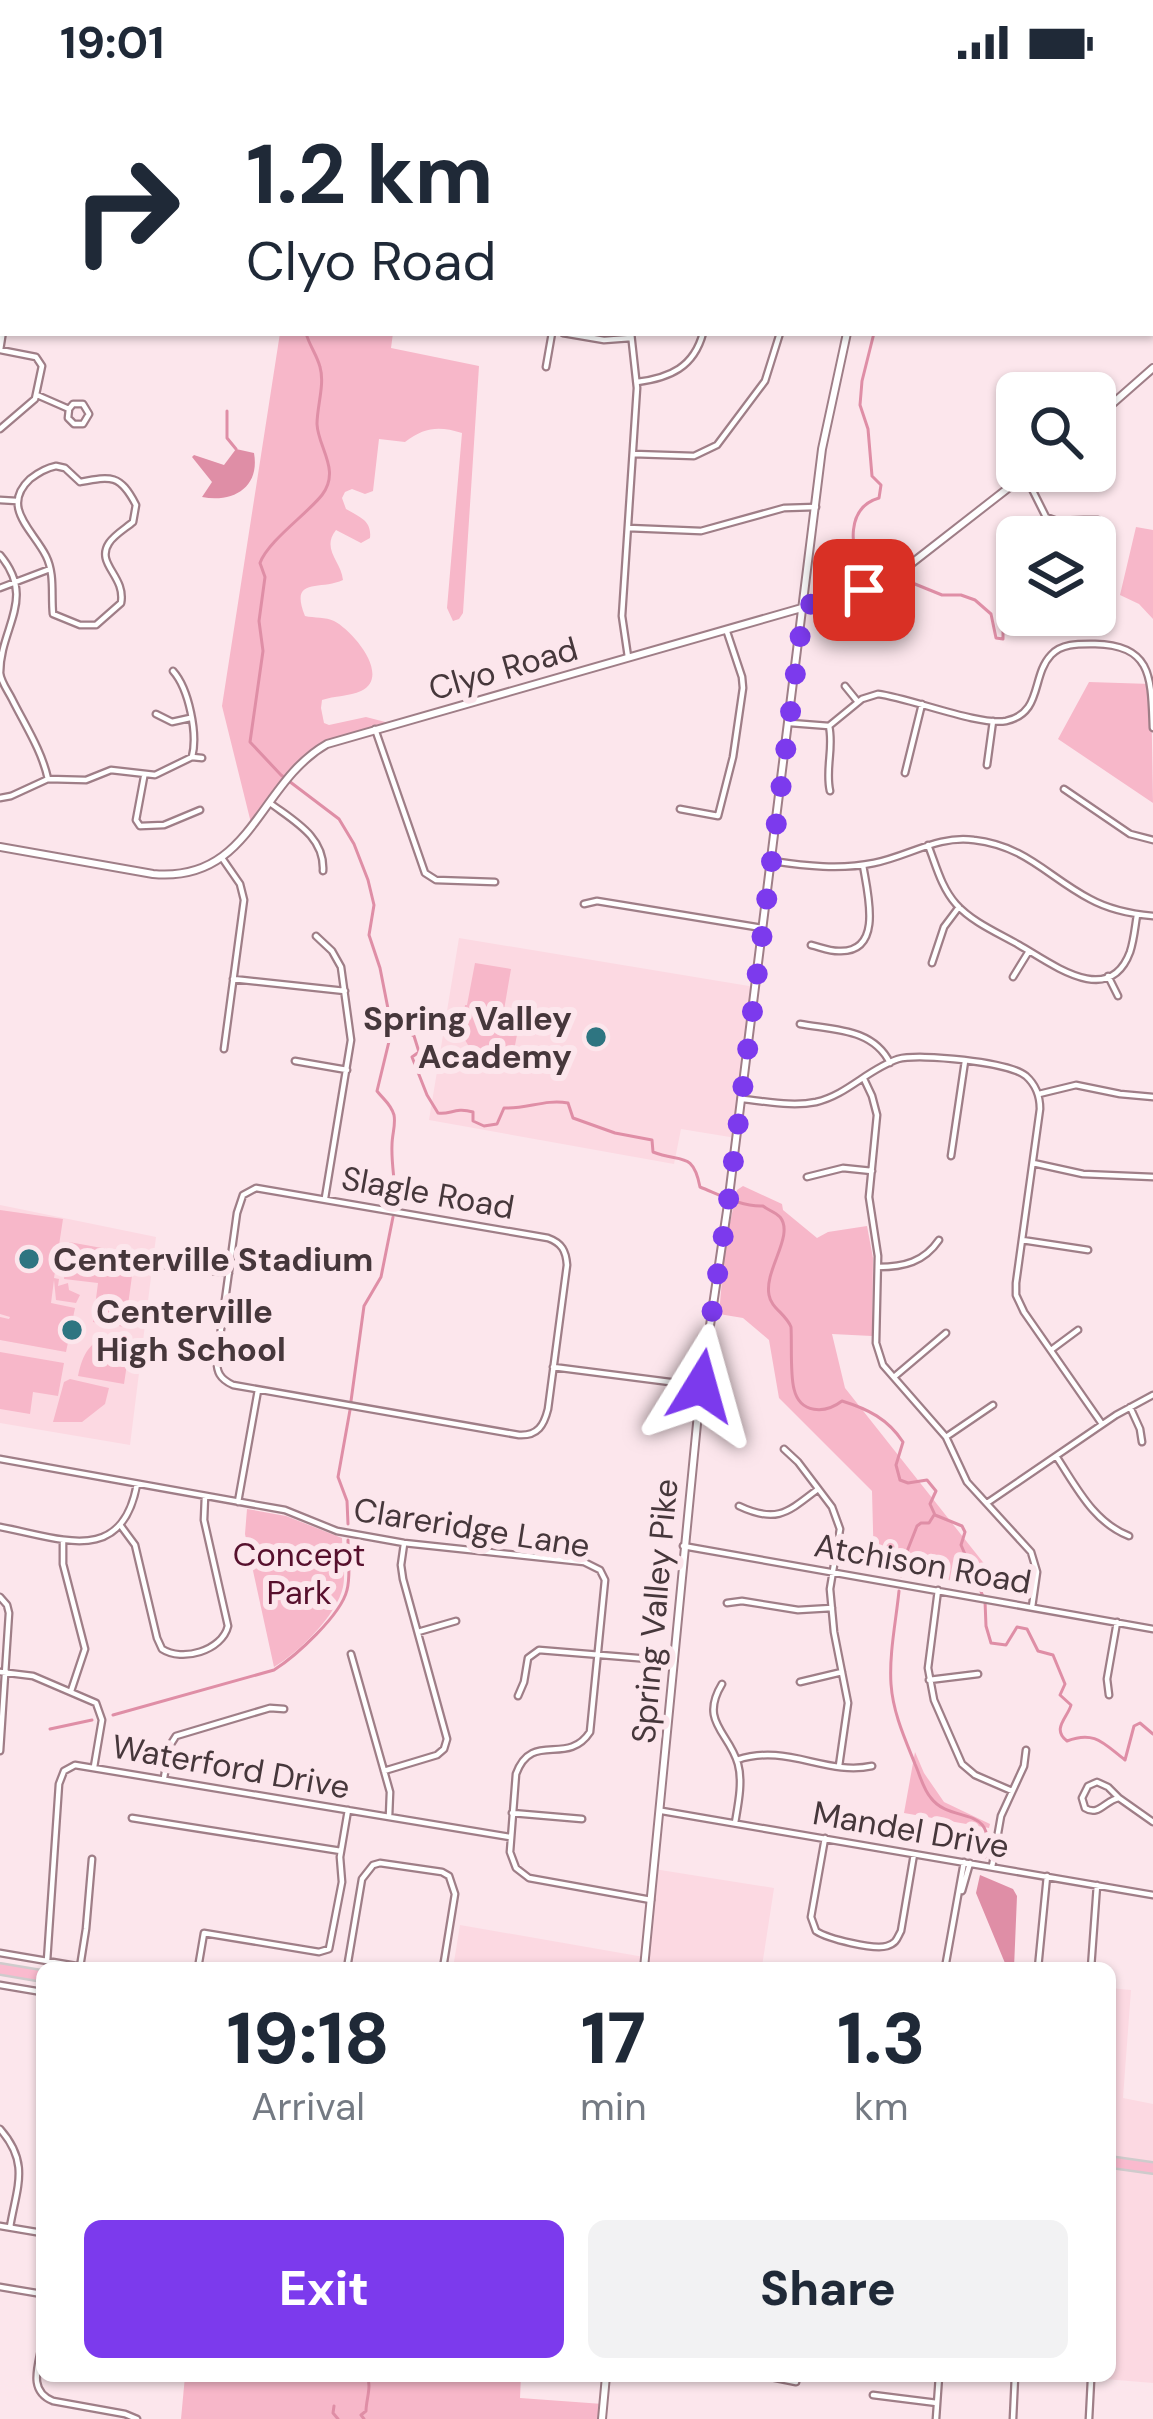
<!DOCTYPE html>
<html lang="en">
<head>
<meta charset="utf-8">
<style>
  body { margin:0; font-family:"DM Sans",sans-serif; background:#f2f2f3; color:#1f2937; height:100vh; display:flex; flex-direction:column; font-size:45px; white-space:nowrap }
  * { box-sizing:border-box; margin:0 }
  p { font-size:39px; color:#747a83 }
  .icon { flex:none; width:66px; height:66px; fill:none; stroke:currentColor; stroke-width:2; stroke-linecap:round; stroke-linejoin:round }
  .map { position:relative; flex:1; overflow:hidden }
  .side { position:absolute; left:36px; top:1878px; width:1080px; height:420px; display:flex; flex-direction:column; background:#fff; border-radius:18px; box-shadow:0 3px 9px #0004 }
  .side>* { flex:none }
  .hud { position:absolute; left:0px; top:0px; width:1155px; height:252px; box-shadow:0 3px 9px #0004; background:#fff; color:#1f2937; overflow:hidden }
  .controls { position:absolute; left:996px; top:288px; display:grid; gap:24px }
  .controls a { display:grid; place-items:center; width:120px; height:120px; border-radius:18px; background:#fff; box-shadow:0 3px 9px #0004; font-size:60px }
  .pin { position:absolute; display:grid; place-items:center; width:102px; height:102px; color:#fff; margin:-51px; border-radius:24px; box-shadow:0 6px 18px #0006 }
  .me { position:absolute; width:132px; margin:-66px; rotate:8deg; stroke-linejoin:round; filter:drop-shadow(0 0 9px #0008) }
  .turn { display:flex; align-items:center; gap:42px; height:252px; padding:0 48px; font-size:54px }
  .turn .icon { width:156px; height:156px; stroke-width:2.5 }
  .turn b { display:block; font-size:84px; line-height:102px }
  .eta { display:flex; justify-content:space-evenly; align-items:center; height:204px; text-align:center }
  .eta b { font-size:72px; font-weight:800; line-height:84px }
  .cta { display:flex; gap:24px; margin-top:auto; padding:24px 48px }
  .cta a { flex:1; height:138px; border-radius:18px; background:#7c3aed; color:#fff; font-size:48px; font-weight:800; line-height:138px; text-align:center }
  .cta a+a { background:#f2f2f3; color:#1f2937 }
  .status { display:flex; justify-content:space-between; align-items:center; height:84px; padding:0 60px; background:#fff; direction:ltr }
  .status svg { height:33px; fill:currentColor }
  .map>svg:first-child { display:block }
  .built { fill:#fcd9e2 }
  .green { fill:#f7b7c9 }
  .water { fill:#df8ea6 }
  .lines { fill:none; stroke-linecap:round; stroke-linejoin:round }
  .stream { stroke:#df8ea6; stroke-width:3 }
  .minor-casing { stroke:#9f7e87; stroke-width:9 }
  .tertiary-casing { stroke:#9f7e87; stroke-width:10 }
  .primary-casing { stroke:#cfcbcc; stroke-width:14 }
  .minor { stroke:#fff; stroke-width:4.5 }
  .tertiary { stroke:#fff; stroke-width:6 }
  .primary { stroke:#fabace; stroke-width:9 }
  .route { stroke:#7c3aed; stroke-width:21; stroke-dasharray:0 37.8 }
  .poi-dot { fill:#2e7581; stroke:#fce6ec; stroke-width:4.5 }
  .labels { text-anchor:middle; stroke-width:12; stroke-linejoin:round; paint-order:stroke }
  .street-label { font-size:33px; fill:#46373b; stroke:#fce6ec }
  .poi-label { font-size:33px; font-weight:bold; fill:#46373b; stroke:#fce6ec; text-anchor:start }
  .park-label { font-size:33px; fill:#57102d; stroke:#fce6ec }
</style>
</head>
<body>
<div class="status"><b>19:01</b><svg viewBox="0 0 49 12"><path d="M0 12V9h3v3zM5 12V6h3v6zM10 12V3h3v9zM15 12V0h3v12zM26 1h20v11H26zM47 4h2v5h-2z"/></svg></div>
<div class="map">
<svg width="1153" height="2335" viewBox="0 0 1153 2335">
  <rect width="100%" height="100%" fill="#fce6ec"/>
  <path class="built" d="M459 854 755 903 736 1054 681 1045 674 1080 429 1036Z
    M0 1121 156 1153 130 1361 0 1339Z
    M654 1785 774 1804 762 1882 769 1884H453L460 1841 644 1873Z
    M1110 1904 1131 1906 1123 2014 1153 2020V2299L1069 2292H1110Z"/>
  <path class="green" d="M280 249H393L391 264 479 282 463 529 459 535 453 537 447 524 462 349C439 342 425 343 405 358L379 355 373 407 365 410 352 405 345 408 342 414 346 425C359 433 372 436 370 454L361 459 336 446C321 465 341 477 343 496 320 507 289 492 305 532 314 534 326 533 334 537 352 546 392 592 361 607 350 612 334 612 322 616L321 624 324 639 329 641 366 633 393 640 336 656 310 671 252 743 222 622Z
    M1136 443 1153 446V535L1139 520 1120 511Z
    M1089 598 1151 600 1153 719 1058 655Z
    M475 879 511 885 504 926 521 930 512 977 474 971 462 951 465 921H467Z
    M743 1102 782 1120 783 1126 817 1154 828 1148 867 1142 873 1174 872 1252 832 1250 845 1304 1005 1506 874 1483 872 1407 779 1314 769 1256 743 1234 719 1230 725 1162 737 1106Z
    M0 1126 63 1135 54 1194 59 1195 58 1202 68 1199 69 1206 80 1211 76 1219 56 1216 54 1196 51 1219 75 1224 66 1268 0 1256V1233L9 1235 10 1233 0 1230Z
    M69 1158 135 1170 125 1243 93 1238 98 1199 64 1195Z
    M114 1250 131 1253 124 1300 78 1292C83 1269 90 1256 114 1250Z
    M0 1268 64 1279 58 1312 33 1308 30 1330 0 1325Z
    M70 1295 109 1304 105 1320 82 1338H53L64 1298Z
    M247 1425 286 1432 342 1454C342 1469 346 1488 343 1503 337 1531 298 1569 274 1583L245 1450Z
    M915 1668 924 1689 944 1718 990 1740 989 1744 904 1729Z
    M185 2292H521L520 2314 603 2320 602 2335H181Z"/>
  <path class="water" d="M236 365 254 369C260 403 234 419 202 413L212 398 192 373 194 371 224 381Z
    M980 1791 1013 1805 1017 1812 1014 1884H1007L976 1809Z"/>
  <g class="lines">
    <path class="stream" d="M462 3 465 0
      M1090 3 1093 0
      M306 249C309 261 317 271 320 283 325 300 317 322 317 340 318 364 341 386 322 411 307 430 268 457 260 479L265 493 259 537 263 567 250 658 281 691 339 735 354 760 368 796 374 821 369 851 380 884 392 945 377 1007C383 1015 391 1020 394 1031 396 1041 392 1050 392 1061 391 1081 396 1100 395 1121
      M227 327V354L236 365
      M854 505 861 490C851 463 845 424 879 414L881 401 872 392 868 345 860 321 862 297 874 249
      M1095 509 1109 508
      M849 520 848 526 855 535C869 535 880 522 891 515L896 501 901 497 910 498 942 511H961L975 516 991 530 996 554 1003 555V546L1011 537 1005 523 1008 518 1017 519
      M392 940 414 952 419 968 412 973 427 1011 438 1029C450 1031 455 1023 473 1028V1037L484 1042 497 1040 504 1024C527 1025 545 1015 568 1019L573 1034 615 1049 652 1056 653 1068C680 1079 693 1066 700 1103 720 1111 742 1123 763 1122 768 1126 775 1128 780 1133 795 1151 764 1186 769 1211 771 1224 786 1230 791 1243 792 1259 790 1291 794 1305 800 1330 825 1330 842 1317 868 1325 888 1335 903 1358L896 1381 900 1396 908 1399 927 1396 936 1407 930 1420 935 1431 962 1442 965 1448 961 1461 985 1517 986 1542 991 1559 1006 1561 1017 1543 1027 1545 1038 1567 1053 1571 1065 1600 1060 1611 1071 1621C1068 1633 1051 1645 1067 1657 1095 1646 1104 1660 1125 1676L1134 1642 1140 1639 1153 1650
      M351 1317 364 1222 381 1193 393 1133
      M348 1440 347 1417 338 1393 350 1326
      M901 1492 906 1470 917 1442 921 1439H929L934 1431
      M899 1507C896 1537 889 1570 891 1600 893 1629 905 1655 915 1680 920 1691 923 1705 931 1714 951 1741 998 1719 985 1773
      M113 1631 274 1586C296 1572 341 1531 347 1506 351 1491 348 1472 348 1456
      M50 1645 92 1636
      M334 2322 333 2329 338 2335
      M364 2335 361 2331 366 2327C366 2316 372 2302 367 2292"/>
    <defs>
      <path id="minor" d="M24 0 30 3
        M100 0 104 3
        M239 0 240 3
        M72 3 74 0
        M607 3V0
        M683 3V0
        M760 3 761 0
        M837 3 838 0
        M0 159 3 142
        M0 221 3 219
        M0 238 3 240
        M563 249 604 256 631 254
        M0 266 36 273 42 282 35 315 0 345
        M0 266 3 247
        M546 283 552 249
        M637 298C670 294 694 283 703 249
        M37 311 69 325 73 320H83L89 330 83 340H74L68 334 69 325
        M633 370 694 372 717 361 765 297 780 249
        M56 382 65 384 80 398C111 392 120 390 136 421L133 438C126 444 114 451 109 459 95 480 126 492 121 519L96 541H80L53 530C51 511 55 490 46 472 33 446 0 423 30 395 39 388 46 384 56 382Z
        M1025 391 1046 433 1057 437 1084 436
        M0 416 17 417
        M1084 436H1098L1102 441 1096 444Z
        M628 444 701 447 784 424 816 423
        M0 471C37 515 0 543 0 589 1 598 8 607 12 615 25 641 42 667 48 695
        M0 504 50 485
        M628 573 622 532 637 304 631 249
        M173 587C189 605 198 650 192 673
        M845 602 858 618
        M156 630 172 638 190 634
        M790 639 829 642 862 615 878 610C910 614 979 642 1006 637 1043 629 1031 592 1051 571 1062 559 1080 560 1095 560 1153 561 1151 595 1153 644
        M829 642C834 664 825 685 830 707
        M375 645 425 789 436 796 495 798
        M987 681 993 637
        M905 689 922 620
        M144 693 136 736 140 742 164 741 200 726
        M1064 705 1130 750 1153 756
        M0 714 11 712 48 695 86 696 111 686 155 691 192 673 202 674
        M270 719C294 737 325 753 323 787
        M680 725 718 732 733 673 743 604 742 593 727 548
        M928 761C936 781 941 803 956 820 972 838 998 849 1019 861 1051 879 1109 925 1130 868 1134 856 1135 843 1137 831
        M222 774 240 800 244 816 224 965
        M772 777C806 782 840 786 874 779 909 772 938 751 974 756 1026 762 1048 793 1090 815 1110 826 1131 830 1153 832
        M584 820 597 817 762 844
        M316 852 332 867 341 883 351 956 325 1114
        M811 861C820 863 831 868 841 867 884 867 867 807 863 781
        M932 879 944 843 959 823
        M1108 892 1118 912
        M1013 893 1029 867
        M233 895 345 907
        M800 940C833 946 873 944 890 979
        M295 977 347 986
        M864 995 872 1012 877 1031 869 1113 878 1172 876 1259 883 1281 946 1353 967 1398 1031 1468 1037 1488 1032 1523
        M1039 1010 1076 1001 1120 1010 1153 1013
        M741 1015C766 1017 791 1023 816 1018 847 1011 868 985 898 975 920 969 1009 978 1026 992 1036 1001 1040 1012 1040 1025L1016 1199V1211L1024 1228 1102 1340
        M951 1072 965 977
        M1033 1079 1083 1090 1153 1093
        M807 1093 843 1084 872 1087
        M256 1104 548 1154C562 1159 566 1167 567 1181L548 1325C544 1341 538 1352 519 1351L233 1301C220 1295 216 1288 217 1274L237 1129 243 1111Z
        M1022 1156 1088 1166
        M162 1181 229 1189
        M878 1183C904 1183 924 1178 939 1156
        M1051 1266 1078 1246
        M553 1283 701 1302
        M894 1293 946 1249
        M1130 1323 1140 1345 1142 1358
        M946 1353 993 1321
        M784 1365 798 1378 832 1423 840 1445 830 1505 834 1548 848 1619 839 1682
        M1056 1372C1076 1402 1093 1438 1129 1452
        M0 1375 285 1426 337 1447 404 1459 584 1478 600 1486 605 1496 590 1648C567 1683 532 1646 516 1690L510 1768 516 1784 529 1794 651 1816
        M238 1418 258 1306
        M987 1419 1116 1331 1153 1311
        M739 1422C777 1440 788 1428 818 1405
        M121 1442 135 1461 157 1554 162 1565C182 1578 222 1567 228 1542L204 1436 205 1412
        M0 1443C60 1454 122 1483 137 1400
        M63 1457V1480L85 1565 71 1607
        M683 1462 1153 1545
        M938 1506 928 1584 934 1616 962 1680 975 1691 1012 1707
        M0 1513 7 1521 9 1529 0 1667
        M727 1519 742 1517 798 1526 832 1524
        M418 1548 456 1537
        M351 1570 390 1708 389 1733
        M0 1588 33 1592 96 1619 102 1636 94 1683
        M929 1596 978 1590
        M800 1598 842 1588
        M722 1600C699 1638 729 1648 738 1680 743 1698 738 1721 735 1739
        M1109 1611 1107 1595 1117 1538
        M518 1612 524 1598 528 1574 539 1566 674 1577
        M737 1676C787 1659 826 1692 872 1682
        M384 1687 437 1671 444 1665 447 1655 403 1495 401 1481 404 1460
        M164 1694 169 1663 176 1652 270 1624 284 1625
        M1097 1698 1108 1703 1119 1714C1105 1716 1099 1733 1085 1724L1082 1714 1088 1702Z
        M1119 1714 1153 1738
        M662 1727 1153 1811
        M512 1729 582 1735
        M132 1734 341 1767
        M825 1754 811 1833 816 1847C828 1855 874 1866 887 1862 897 1859 897 1854 901 1847L914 1770
        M992 1783 1001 1732 1024 1682 1026 1666
        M962 1807 970 1779
        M0 1869 88 1884
        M47 1877 59 1700 64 1687 75 1681 510 1753
        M80 1883 86 1845 92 1775
        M198 1884 204 1849 319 1868 329 1865 342 1798 340 1773 348 1726
        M347 1884 362 1795 373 1781 380 1779 442 1788 449 1792 455 1810 443 1884
        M945 1884 964 1778
        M1038 1884 1047 1792
        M1091 1884 1097 1801
        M0 1901 42 1908
        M0 2045C30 2079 17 2102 10 2143
        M0 2142 42 2149
        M0 2203 42 2210
        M42 2261C38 2283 28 2307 53 2317L125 2330 137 2335
        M766 2292 796 2298
        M873 2311 937 2319
        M936 2335 939 2292
        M1013 2335 1015 2292
        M1089 2335 1091 2296"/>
      <path id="tertiary" d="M905 3V0
        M1095 335 1153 284
        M0 763 153 790C252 799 258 699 327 660L861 507 912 479 1030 387
        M644 1884 700 1309 728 1120 822 365 847 249
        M602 2335 606 2292"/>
      <path id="primary" d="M0 1885 42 1892
        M1110 2078 1153 2084"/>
    </defs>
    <use href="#minor" class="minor-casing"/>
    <use href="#tertiary" class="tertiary-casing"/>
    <use href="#primary" class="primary-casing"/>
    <use href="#minor" class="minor"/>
    <use href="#tertiary" class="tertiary"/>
    <use href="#primary" class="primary"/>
  </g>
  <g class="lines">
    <path class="route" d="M701 1302 728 1120 804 522 864 506"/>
  </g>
  <g class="poi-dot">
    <circle cx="596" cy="953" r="12"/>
    <circle cx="29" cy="1175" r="12"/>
    <circle cx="72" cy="1246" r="12"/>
  </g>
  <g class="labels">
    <g class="street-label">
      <text transform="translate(503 584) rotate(-16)" y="12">Clyo Road</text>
      <text transform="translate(428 1108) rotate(10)" y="12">Slagle Road</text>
      <text transform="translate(472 1443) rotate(9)" y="12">Clareridge Lane</text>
      <text transform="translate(923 1479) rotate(10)" y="12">Atchison Road</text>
      <text transform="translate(654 1527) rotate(-85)" y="12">Spring Valley Pike</text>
      <text transform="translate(231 1682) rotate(10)" y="12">Waterford Drive</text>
      <text transform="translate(911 1745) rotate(10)" y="12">Mandel Drive</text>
    </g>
    <g class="poi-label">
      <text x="572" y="946" text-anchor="end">Spring Valley<tspan x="572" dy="38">Academy</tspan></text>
      <text x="53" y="1187">Centerville Stadium</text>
      <text x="96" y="1239">Centerville<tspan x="96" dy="38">High School</tspan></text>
    </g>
    <g class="park-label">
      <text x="299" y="1482">Concept<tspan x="299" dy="38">Park</tspan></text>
    </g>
  </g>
</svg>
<div class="controls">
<a><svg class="icon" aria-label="search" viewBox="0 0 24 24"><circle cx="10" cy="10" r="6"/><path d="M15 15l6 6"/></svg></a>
<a><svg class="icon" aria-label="layers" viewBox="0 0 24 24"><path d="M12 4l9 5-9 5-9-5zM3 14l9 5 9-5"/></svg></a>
</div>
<div class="pin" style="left:864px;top:506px;background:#d93025"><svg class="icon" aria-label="arrive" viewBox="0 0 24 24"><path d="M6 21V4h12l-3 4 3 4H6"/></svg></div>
<svg class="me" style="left:701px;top:1302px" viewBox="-20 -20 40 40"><path d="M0-17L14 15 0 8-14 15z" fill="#7c3aed" stroke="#fff" stroke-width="4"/></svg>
<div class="hud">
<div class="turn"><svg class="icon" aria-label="right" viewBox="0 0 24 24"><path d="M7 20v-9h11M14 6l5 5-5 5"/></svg><div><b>1.2 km</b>Clyo Road</div></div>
</div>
<section class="side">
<div class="eta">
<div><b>19:18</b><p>Arrival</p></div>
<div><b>17</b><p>min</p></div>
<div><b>1.3</b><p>km</p></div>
</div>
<div class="cta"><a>Exit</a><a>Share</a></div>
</section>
</div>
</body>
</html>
